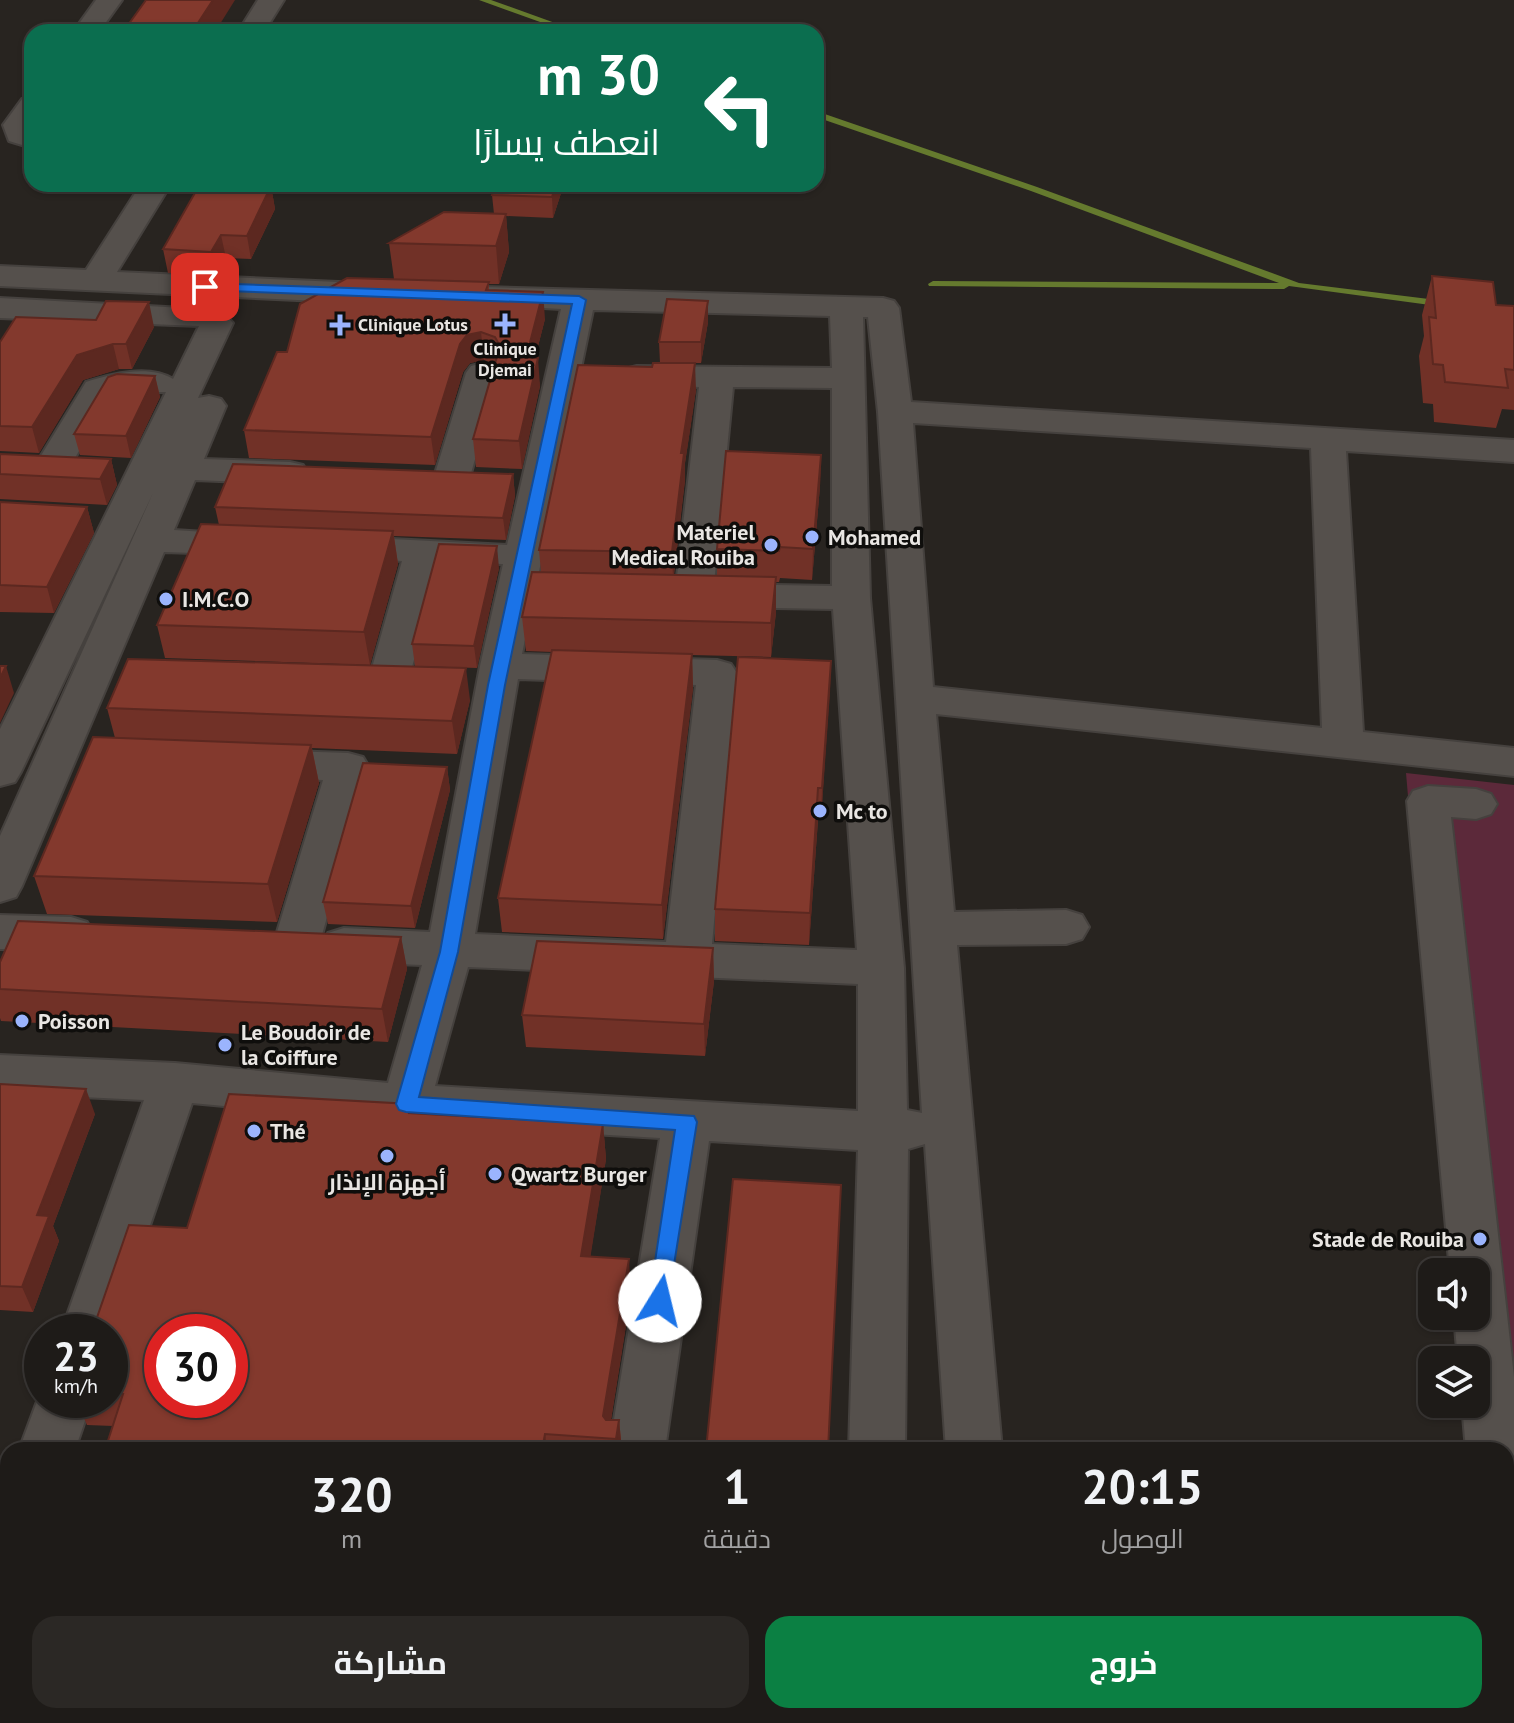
<!DOCTYPE html>
<html lang="ar">
<head>
<meta charset="utf-8">
<style>
  body { margin:0; font-family:"PT Sans",Cairo,sans-serif; background:#2b2825; color:#f1f3f6; direction:rtl; height:100vh; display:flex; flex-direction:column; font-size:30px; white-space:nowrap }
  * { box-sizing:border-box; margin:0 }
  p { font-size:26px; color:#a1a1a2 }
  .icon { flex:none; width:44px; height:44px; fill:none; stroke:currentColor; stroke-width:2; stroke-linecap:round; stroke-linejoin:round }
  .map { position:relative; flex:1; overflow:hidden; direction:ltr }
  .details { position:absolute; left:0px; top:1442px; width:1514px; height:282px; display:flex; flex-direction:column; background:#1e1b18; border-radius:24px 24px 0 0; box-shadow:0 2px 6px #0004,0 0 0 2px #3c3937; direction:rtl }
  .details>* { flex:none }
  .guide { position:absolute; left:24px; top:24px; width:800px; height:168px; border-radius:24px; box-shadow:0 2px 6px #0004,0 0 0 2px #3c3937; direction:rtl; background:#0b6e4f; color:#fff; overflow:hidden }
  .fabs { position:absolute; left:1418px; top:1258px; display:grid; gap:16px }
  .fabs a { display:grid; place-items:center; width:72px; height:72px; border-radius:16px; background:#1e1b18; box-shadow:0 2px 6px #0004,0 0 0 2px #3c3937; font-size:40px }
  .speed { position:absolute; left:24px; top:1314px; display:flex; gap:16px; font-size:40px; font-weight:700; text-align:center }
  .speed>* { display:grid; place-content:center; width:104px; height:104px; border-radius:50%; background:#1e1b18; box-shadow:0 2px 6px #0004,0 0 0 2px #3c3937; line-height:1 }
  .speed small { font-size:20px; font-weight:400 }
  .speed .limit { border:12px solid #d22; background:#fff; color:#111 }
  .pin { position:absolute; display:grid; place-items:center; width:68px; height:68px; color:#fff; margin:-34px; border-radius:16px; box-shadow:0 4px 12px #0006 }
  .me { position:absolute; width:88px; margin:-44px; rotate:9deg; stroke-linejoin:round; filter:drop-shadow(0 0 6px #0008) }
  .turn { display:flex; align-items:center; gap:28px; height:168px; padding:0 32px; font-size:36px }
  .turn .icon { width:104px; height:104px; stroke-width:2.5 }
  .turn b { display:block; font-size:56px; line-height:68px }
  .eta { display:flex; justify-content:space-evenly; align-items:center; height:136px; text-align:center }
  .eta b { font-size:48px; font-weight:700; line-height:56px }
  .action { display:flex; gap:16px; margin-top:auto; padding:16px 32px }
  .action a { flex:1; height:92px; border-radius:24px; background:#0b8043; color:#fff; font-size:32px; font-weight:700; line-height:92px; text-align:center }
  .action a+a { background:#2b2825; color:#f1f3f6 }
  .map>svg:first-child { display:block }
  .green { fill:#5c293a }
  .lines { fill:none; stroke-linecap:round; stroke-linejoin:round }
  .stream { fill:#657a2e; fill-rule:evenodd }
  .minor-casing { stroke:#45413e; stroke-width:4 }
  .minor { fill:#55504c; fill-rule:evenodd }
  .wall { fill:#713127 }
  .shaded-wall { fill:#5c2820 }
  .building { fill:#83392d; stroke:#5c2820; stroke-width:2; fill-rule:evenodd }
  .route { fill:#1a73e8; stroke:#114b97; stroke-width:2 }
  .poi-dot { fill:#9bb4fd; stroke:#0f0e0c; stroke-width:3 }
  .labels { text-anchor:middle; stroke-width:7; stroke-linejoin:round; paint-order:stroke }
  .far-poi-label { font-size:18px; font-weight:bold; fill:#e9e6e3; stroke:#0f0e0c; text-anchor:start }
  .poi-label { font-size:22px; font-weight:bold; fill:#e9e6e3; stroke:#0f0e0c; text-anchor:start }
</style>
</head>
<body>
<div class="map">
<svg width="1514" height="1723" viewBox="0 0 1514 1723">
  <rect width="100%" height="100%" fill="#282420"/>
  <path class="green" d="M1406 773 1514 785V1723H1489V1716H1506V1450H1465L1461 1404H1476V1360H1457L1453 1316H1476V1272H1449Z"/>
  <g class="lines">
    <path class="stream" d="M479 0H491L580 32H568Z
      M816 111 1037 187 1299 283 1445 301 1450 304 1445 307 1289 286 1284 289 929 286 928 284 933 281 1279 283 1031 191 816 117Z"/>
    <defs>
      <path id="minor" d="M96 0H122L99 32H73Z
        M258 0H284L264 32H238Z
        M32 97V148L9 141 3 125 22 99Z
        M141 184H171L117 272 383 284 394 287 399 294 394 301 383 304 0 286V266L86 270Z
        M484 287 883 298 894 301 899 308 911 402 1514 440V462L1346 451 1363 732 1514 748V776L936 714 954 912 1066 910 1082 915 1089 927 1082 939 1066 944 957 945 1002 1450H946L925 1144 908 1149 905 1450H849L858 1150 709 1141 665 1450H609L660 1138 406 1123 192 1103 110 1342V1332H61L144 1100 0 1093V1055L175 1063 388 1083 422 965 344 962 328 957 321 945 328 933 344 928 430 932 480 666 503 564 440 563 408 682 402 691 388 695 374 691 368 682 402 561 322 555 316 547 322 539 335 536 507 545 561 309 473 304 468 297 473 290ZM593 310 830 316 832 368 637 366 625 369 620 376 625 383 699 387 675 594 680 602C693 606 704 604 717 607L833 609 857 950 712 944 737 673 731 664 717 660 522 654ZM863 317H868L878 412 922 1113 907 1110 904 968 870 598ZM733 387 832 388V586L714 584ZM913 423 1311 448 1322 728 933 687ZM518 679 696 685 666 942 475 934ZM468 967 858 984V1111L435 1086Z
        M0 298 221 310 233 323 198 398 209 396 221 399 226 406 204 459 290 462 303 465 308 473 303 481 290 484 195 480 174 530 267 536 273 544 267 552 254 555 164 552 22 886 16 897 0 902V836L153 493 21 772 15 782 0 786V729L166 392H122L111 396 65 475 52 478 39 475 34 467 86 382C111 374 149 364 173 379L199 326 0 318Z
        M483 363 495 366 500 373 469 480 464 488 451 491 438 488 433 480 466 373 471 366Z
        M257 750 348 753 363 757 369 767 320 942 313 954 297 959 281 954 274 942 323 780 257 778 242 774 236 764 242 754Z
        M1428 786 1476 789 1491 794 1497 804 1491 814 1476 819 1451 817 1514 1377V1468L1506 1471V1450H1466L1462 1404H1476V1360H1458L1454 1316H1476V1272H1450L1407 801 1413 791Z
        M0 915 71 917 87 922 94 934 87 946 71 951 0 949Z
        M42 1388V1400H92L75 1450H19Z
        M8 1535V1611L0 1614V1538Z
        M1506 1540 1514 1543V1675L1506 1672Z
        M566 1716H628L627 1723H565Z
        M841 1716H903V1723H841Z
        M964 1716H1026V1723H964Z"/>
    </defs>
    <use href="#minor" class="minor-casing"/>
    <use href="#minor" class="minor"/>
  </g>
  <path class="wall" d="M200 184H263L262 186H271L275 209 251 259 226 258 215 275 168 273 163 249Z
    M564 184 553 218 506 216 509 252 499 284H489V290L545 319 535 358 540 386 522 469 476 467 473 439 495 364 484 360 470 363 463 372 435 465 249 458 244 430 287 352 394 279 389 243 494 214 492 195Z
    M1432 276 1496 305 1514 306V410L1502 409 1496 428 1434 422 1433 404 1423 403 1419 356 1424 336 1422 315Z
    M708 322 701 363H673L696 390 685 463V480L674 575 717 576V549L821 455 820 486 812 580 780 578 779 582H776V612L771 657 692 655 693 688 663 939 502 932 498 898 552 652 526 651 522 617 541 572 539 550 652 367 660 363 659 342Z
    M154 327 132 369H119L83 380 39 453 0 451V342Z
    M155 376 160 397 131 458 80 455 74 434Z
    M0 454 111 459 117 485 107 505 0 499Z
    M513 474 515 496 506 540 394 536 398 564 370 665 165 658 157 625 219 525 215 507Z
    M0 502 87 507 94 533 54 613 0 612Z
    M499 568 477 668 415 666 412 644Z
    M831 661 821 820H818L809 945 715 941V909Z
    M470 700 457 754 312 748 319 783 277 922 47 914 34 876 115 738 107 708Z
    M447 767 450 790 415 928 328 924 323 902Z
    M401 937 407 969 388 1042 1 1021 0 1018V962Z
    M713 948 714 981 705 1056 526 1047 522 1015Z
    M0 1084 95 1114 53 1226 59 1241 33 1312 0 1310Z
    M413 1113 603 1124 606 1159 590 1257 631 1294 611 1420H619L622 1450H105L113 1426 87 1425 76 1400H110V1332L187 1228Z"/>
  <path class="shaded-wall" d="M213 0H235L215 32H192Z
    M556 184H564L553 218 552 197Z
    M271 186 275 209 251 259 247 236Z
    M506 214 509 252 499 284 496 246Z
    M221 235 226 258 215 275 211 252Z
    M543 292 545 319 528 385 526 358Z
    M708 301V322L701 363V342Z
    M149 302 154 327 132 369 126 344Z
    M481 332 484 360 470 363 463 372 435 465 431 437 460 344 467 335Z
    M113 344 119 369 83 380 39 453 32 427 77 355Z
    M538 358 540 386 522 469 519 441Z
    M695 363 696 390 685 463V480L673 579 672 552 681 453Z
    M155 376 160 397 131 458 126 436Z
    M821 455 820 486 812 580 813 549Z
    M111 459 117 485 107 505 100 479Z
    M513 474 515 496 506 540 503 518Z
    M87 507 94 533 54 613 47 587Z
    M393 531 398 564 370 665 364 632Z
    M497 546 499 568 477 668 474 646Z
    M776 577V612L771 657V623Z
    M692 654 693 688 663 939 662 905Z
    M831 661 830 693 821 820 822 788Z
    M6 666 14 693 0 723V678Z
    M466 668 470 700 457 754 452 721Z
    M311 745 319 783 277 922 268 884Z
    M447 767 450 790 415 928 411 906Z
    M818 788V820L809 945 810 913Z
    M401 937 407 969 388 1042 382 1009Z
    M713 948 714 981 705 1056 704 1024Z
    M86 1089 95 1114 53 1226 59 1241 33 1312 22 1287 37 1215Z
    M603 1124 606 1159 585 1291 581 1256Z
    M629 1259 631 1294 608 1438 603 1416Z
    M619 1420 622 1450H617L616 1439Z
    M545 1434 547 1450H542Z
    M569 1716H574L575 1723H568Z"/>
  <path class="building" d="M146 0H213L192 32H123Z
    M200 184H248L247 185 271 186 247 236 221 235 211 252 163 249Z
    M496 184H556L552 197 492 195Z
    M444 212 506 214 496 246 389 243Z
    M1432 276 1493 282 1496 305 1514 306V370L1505 369 1508 388 1445 382 1443 365 1433 364 1429 317 1436 318Z
    M347 278 489 282 486 290 543 292 526 358H538L519 441 473 439 500 346 495 337 481 332 467 335 460 344 431 437 244 430 277 352H287L300 304Z
    M667 299 708 301 701 342H659Z
    M106 301 149 302 126 344H113L77 355 32 427 0 426V342L16 317 96 320Z
    M653 363H695L681 453H684L672 552 539 550 578 365 652 367Z
    M117 374 155 376 126 436 74 434 108 377Z
    M726 451 821 455 813 549 780 547 779 551 717 549Z
    M0 454 111 459 100 479 0 474Z
    M233 464 513 474 503 518 215 507Z
    M0 502 87 507 47 587 0 585Z
    M201 524 393 531 364 632 157 625Z
    M439 544 497 546 474 646 412 644Z
    M532 572 776 577 771 623 522 617Z
    M552 650 692 654 662 905 498 898Z
    M738 657 831 661 822 788H818L810 913 715 909Z
    M128 659 466 668 452 721 107 708Z
    M0 666H6L0 678Z
    M93 737 311 745 268 884 34 876Z
    M363 763 447 767 411 906 323 902Z
    M18 921 401 937 382 1009 0 989V962Z
    M537 941 713 948 704 1024 522 1015Z
    M0 1084 86 1089 37 1215 49 1216 22 1287 0 1286Z
    M229 1094 411 1104 409 1113 603 1124 581 1256 629 1259 603 1416 606 1420H619L616 1439 545 1434 542 1450H105L123 1394H110V1332H92L129 1225 187 1228ZM162 1332H230V1400H162Z
    M733 1179 841 1185 828 1450H706Z
    M0 1599 8 1600V1716H569L568 1723H0Z
    M677 1716H820V1723H676Z"/>
  <path class="route" d="M205 283 579 296 586 300 505 685 458 952 419 1097 694 1116 697 1122 667 1308 660 1310 652 1308 649 1301 675 1130 406 1112 399 1110 396 1104 440 952 488 685 572 304 200 290V284Z"/>
  <g class="poi-dot">
    <path d="M501 312h8v8h8v8h-8v8h-8v-8h-8v-8h8z"/>
    <path d="M336 313h8v8h8v8h-8v8h-8v-8h-8v-8h8z"/>
    <circle cx="812" cy="537" r="8"/>
    <circle cx="771" cy="545" r="8"/>
    <circle cx="166" cy="599" r="8"/>
    <circle cx="820" cy="811" r="8"/>
    <circle cx="22" cy="1021" r="8"/>
    <circle cx="225" cy="1045" r="8"/>
    <circle cx="254" cy="1131" r="8"/>
    <circle cx="387" cy="1156" r="8"/>
    <circle cx="495" cy="1174" r="8"/>
    <circle cx="1480" cy="1239" r="8"/>
  </g>
  <g class="labels">
    <g class="far-poi-label">
      <text x="358" y="331">Clinique Lotus</text>
      <text x="505" y="355" text-anchor="middle">Clinique<tspan x="505" dy="21">Djemai</tspan></text>
    </g>
    <g class="poi-label">
      <text x="755" y="540" text-anchor="end">Materiel<tspan x="755" dy="25">Medical Rouiba</tspan></text>
      <text x="828" y="545">Mohamed</text>
      <text x="182" y="607">I.M.C.O</text>
      <text x="836" y="819">Mc to</text>
      <text x="38" y="1029">Poisson</text>
      <text x="241" y="1040">Le Boudoir de<tspan x="241" dy="25">la Coiffure</tspan></text>
      <text x="270" y="1139">Thé</text>
      <text x="511" y="1182">Qwartz Burger</text>
      <text x="387" y="1190" text-anchor="middle">أجهزة الإنذار</text>
      <text x="1464" y="1247" text-anchor="end">Stade de Rouiba</text>
    </g>
  </g>
</svg>
<div class="fabs">
<a><svg class="icon" aria-label="sound" viewBox="0 0 24 24"><path d="M4 9h4l5-4v14l-5-4H4zM17 9q2 3 0 6"/></svg></a>
<a><svg class="icon" aria-label="layers" viewBox="0 0 24 24"><path d="M12 4l9 5-9 5-9-5zM3 14l9 5 9-5"/></svg></a>
</div>
<div class="speed"><div>23<small>km/h</small></div><div class="limit">30</div></div>
<div class="pin" style="left:205px;top:287px;background:#d93025"><svg class="icon" aria-label="arrive" viewBox="0 0 24 24"><path d="M6 21V4h12l-3 4 3 4H6"/></svg></div>
<svg class="me" style="left:660px;top:1301px" viewBox="-20 -20 40 40"><circle r="19" fill="#fff"/><path d="M0-13L10 11 0 6-10 11z" fill="#1a73e8"/></svg>
<div class="guide">
<div class="turn"><svg class="icon" aria-label="left" viewBox="0 0 24 24"><path d="M17 20v-9H6M10 6l-5 5 5 5"/></svg><div><b>30 m</b>انعطف يسارًا</div></div>
</div>
<section class="details">
<div class="eta">
<div><b>20:15</b><p>الوصول</p></div>
<div><b>1</b><p>دقيقة</p></div>
<div><b>320</b><p>m</p></div>
</div>
<div class="action"><a>خروج</a><a>مشاركة</a></div>
</section>
</div>
</body>
</html>
